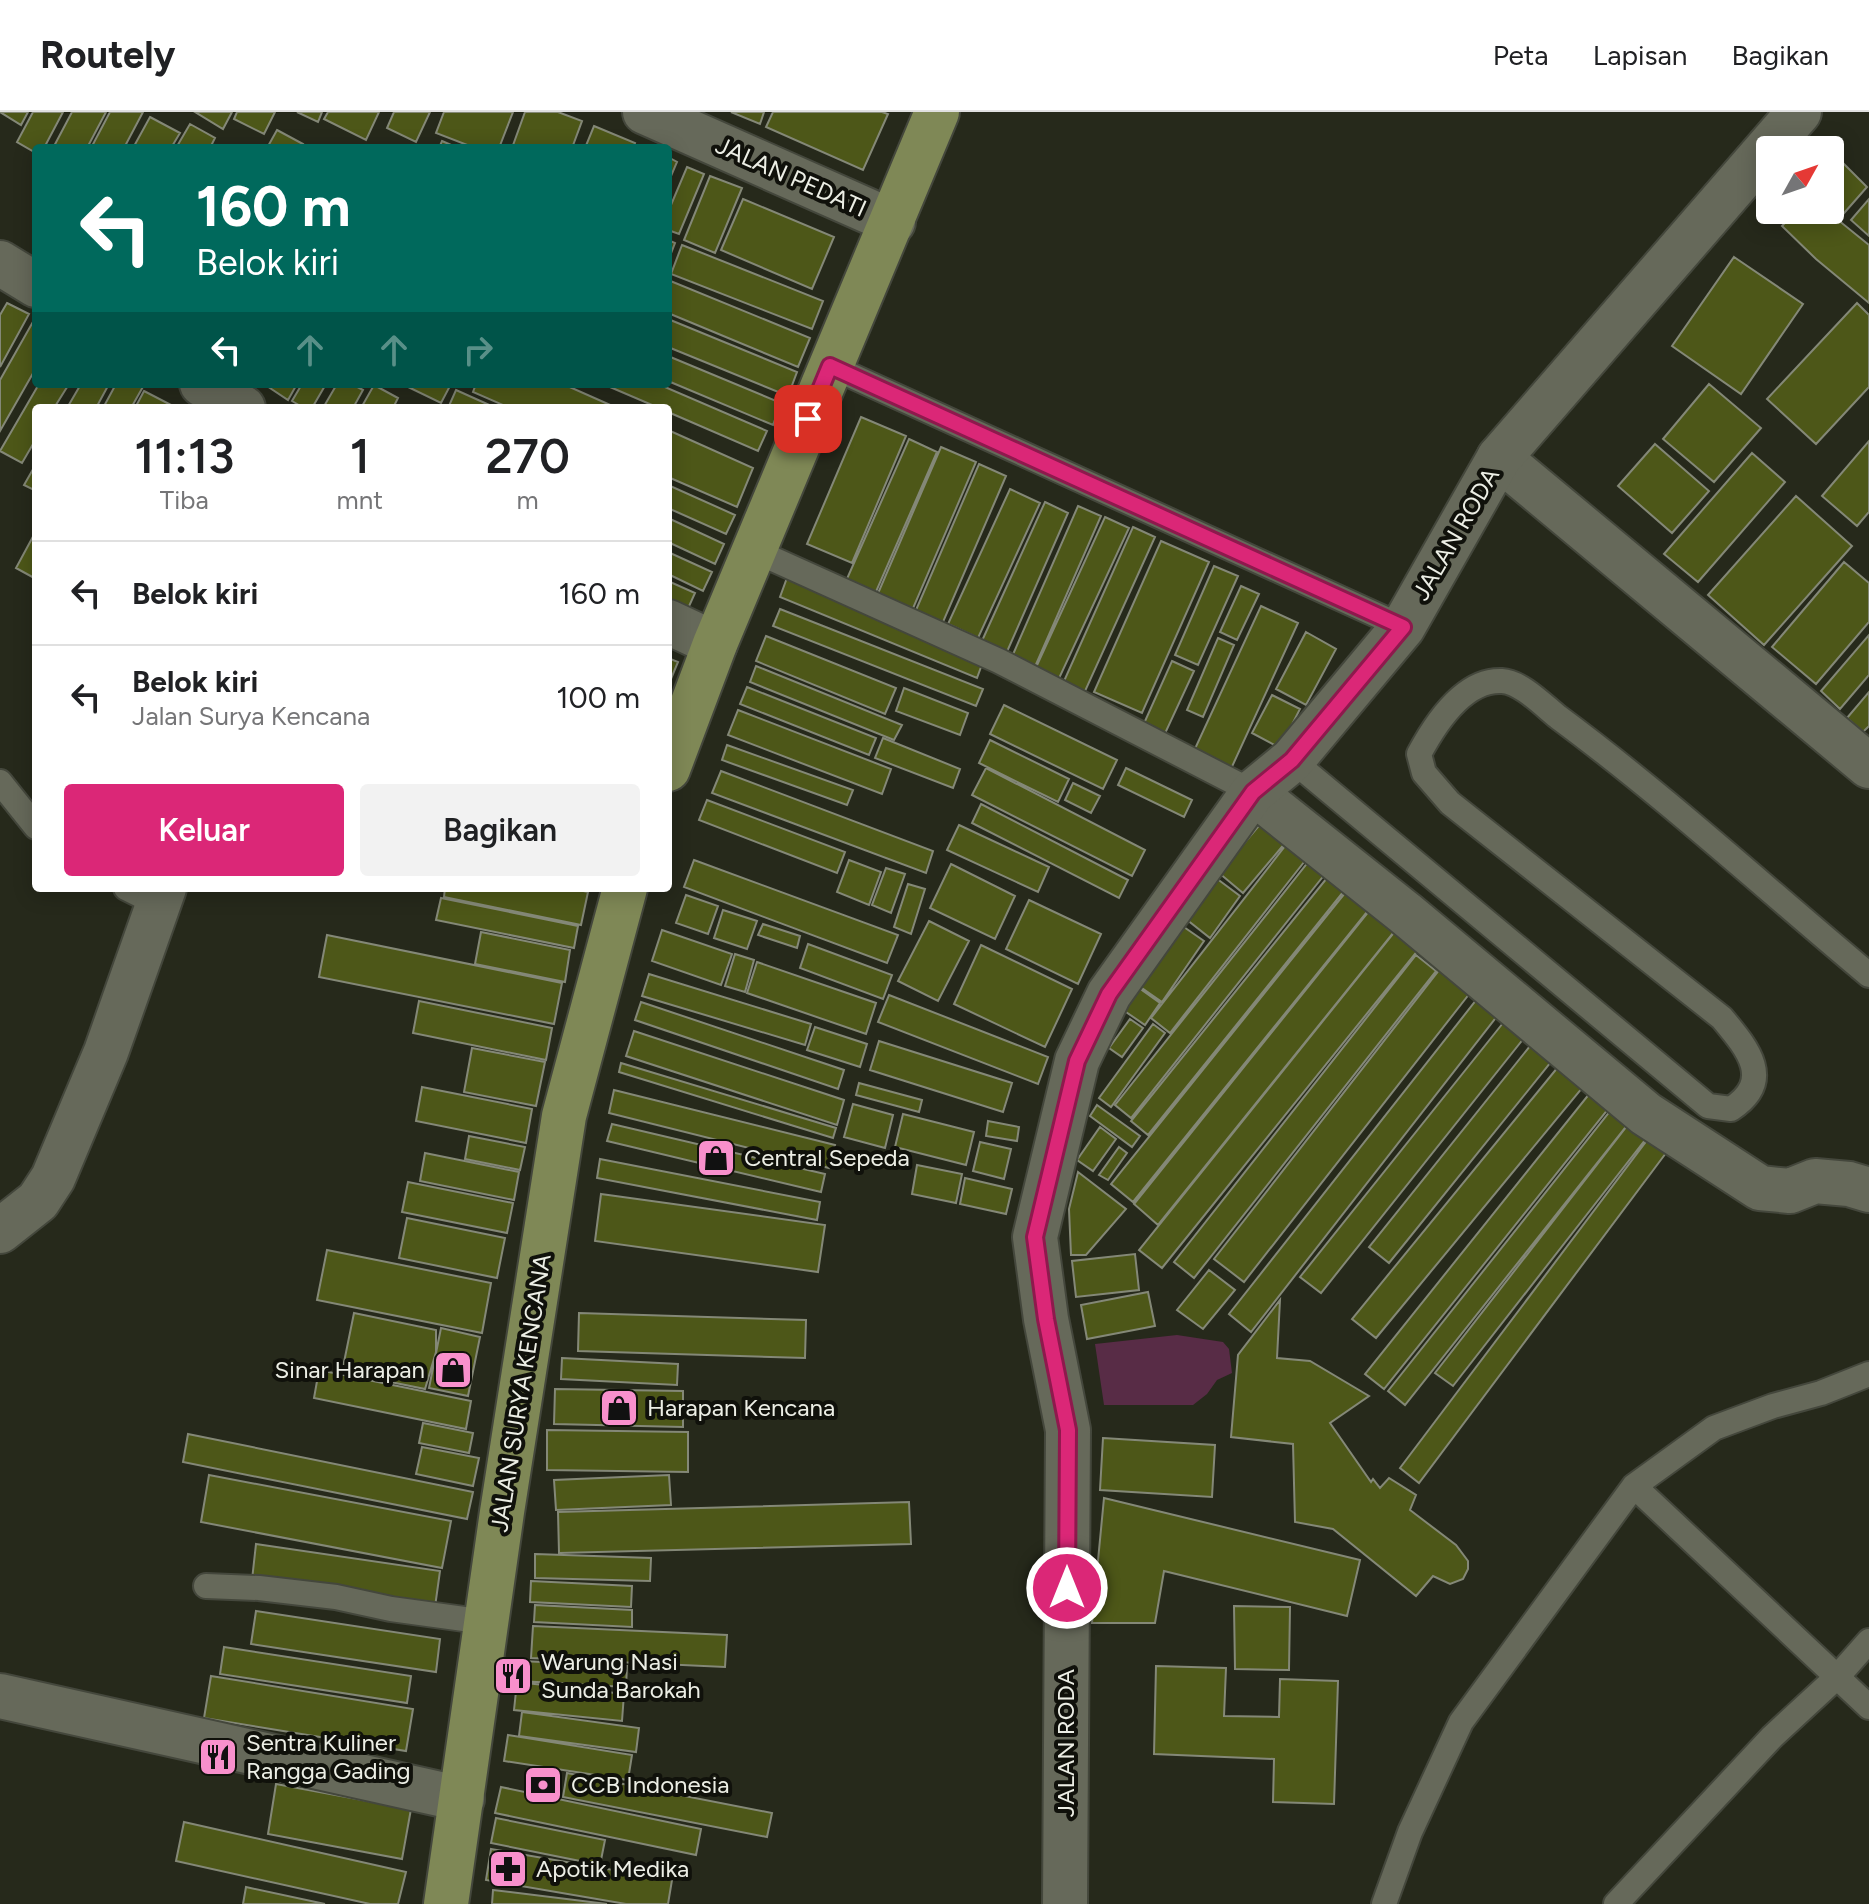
<!DOCTYPE html>
<html lang="id">
<head>
<meta charset="utf-8">
<style>
  body { margin:0; font-family:Figtree,sans-serif; background:#f2f2f2; color:#202124; height:100vh; display:flex; flex-direction:column; font-size:30px; white-space:nowrap }
  * { box-sizing:border-box; margin:0 }
  p { font-size:26px; color:#757577 }
  .icon { flex:none; width:44px; height:44px; fill:none; stroke:currentColor; stroke-width:2; stroke-linecap:round; stroke-linejoin:round }
  .map { position:relative; flex:1; overflow:hidden }
  .side { position:absolute; left:32px; top:292px; width:640px; height:488px; display:flex; flex-direction:column; background:#fff; border-radius:8px; box-shadow:0 4px 20px #0003 }
  .side>* { flex:none }
  .top-card { position:absolute; left:32px; top:32px; width:640px; height:244px; border-radius:8px; box-shadow:0 4px 20px #0003; background:#00695c; color:#fff; overflow:hidden }
  .needle { width:52px; rotate:50deg }
  .tools { position:absolute; left:1756px; top:24px; display:grid; gap:16px }
  .tools a { display:grid; place-items:center; width:88px; height:88px; border-radius:8px; background:#fff; box-shadow:0 4px 20px #0003; font-size:40px }
  .pin { position:absolute; display:grid; place-items:center; width:68px; height:68px; color:#fff; margin:-34px; border-radius:16px; box-shadow:0 4px 12px #0006 }
  .me { position:absolute; width:88px; margin:-44px; rotate:0deg; stroke-linejoin:round; filter:drop-shadow(0 0 6px #0008) }
  .turn { display:flex; align-items:center; gap:28px; height:168px; padding:0 32px; font-size:36px }
  .turn .icon { width:104px; height:104px; stroke-width:2.5 }
  .turn b { display:block; font-size:56px; line-height:68px }
  .lanes { display:flex; align-items:center; height:76px; padding:0 32px; background:#0003; justify-content:center; gap:40px; direction:ltr }
  .lanes .off { opacity:.35 }
  .eta { display:flex; justify-content:space-evenly; align-items:center; height:136px; text-align:center }
  .eta b { font-size:48px; font-weight:600; line-height:56px }
  .button { display:flex; gap:16px; margin-top:auto; padding:16px 32px }
  .button a { flex:1; height:92px; border-radius:8px; background:#db2777; color:#fff; font-size:32px; font-weight:600; line-height:92px; text-align:center }
  .button a+a { background:#f2f2f2; color:#202124 }
  ul { padding:0; list-style:none }
  li { display:flex; align-items:center; gap:24px; height:104px; padding:0 32px; border-top:2px solid #e0e0e0 }
  li div { flex:1 }
  li b { display:block; font-size:30px }
  li em { font-style:normal }
  header { display:flex; align-items:center; gap:48px; box-sizing:border-box; height:112px; padding:0 40px; background:#fff; border-bottom:2px solid #e0e0e0 }
  header strong { font-size:38px }
  nav { display:flex; gap:44px; margin-inline-start:auto; font-size:28px }
  .map>svg:first-child { display:block }
  .green { fill:#582c46 }
  .building { fill:#4d5718; stroke:#848877; stroke-width:2 }
  .lines { fill:none; stroke-linecap:round; stroke-linejoin:round }
  .service-casing { stroke:#44473c; stroke-width:28 }
  .minor-casing { stroke:#44473c; stroke-width:48 }
  .tertiary-casing { stroke:#44473c; stroke-width:48 }
  .primary-casing { stroke:#44473c; stroke-width:48 }
  .service { stroke:#66695a; stroke-width:24 }
  .minor { stroke:#66695a; stroke-width:44 }
  .tertiary { stroke:#66695a; stroke-width:44 }
  .primary { stroke:#7f8856; stroke-width:44 }
  .route-casing { stroke:#8e194d; stroke-width:20 }
  .route { stroke:#db2777; stroke-width:14 }
  .labels { text-anchor:middle; stroke-width:8; stroke-linejoin:round; paint-order:stroke }
  .street-label { font-size:24px; fill:#eceee5; stroke:#10110b }
  .poi-label { font-size:24px; fill:#eceee5; stroke:#10110b; text-anchor:start }
</style>
</head>
<body>
<header>
<strong>Routely</strong>
<nav><a>Peta</a><a>Lapisan</a><a>Bagikan</a></nav>
</header>
<div class="map">
<svg width="1869" height="1792" viewBox="0 0 1869 1792">
  <rect width="100%" height="100%" fill="#26291b"/>
  <path class="green" d="M1177 1223 1223 1230 1229 1237 1232 1261 1217 1268 1207 1282 1193 1293H1104L1095 1232Z"/>
  <path class="building" d="M0 0H28L21 13Z
    M33 0H63L44 36H36V41L17 30Z
    M72 0H106L87 36H53Z
    M110 0H143L124 36H91Z
    M195 0H232L223 17Z
    M237 0H275L264 22 234 7Z
    M297 0H322L318 10Z
    M328 0H379L366 28 324 7Z
    M394 0H430L416 30 387 16Z
    M444 0H513L499 36H475L436 21Z
    M525 0H558L582 9 572 36H512Z
    M731 0H764L760 12Z
    M773 0H882L888 2 863 58 766 15Z
    M150 5 180 21 171 36H133Z
    M190 12 215 26 210 36H176Z
    M594 14 635 31 633 36H585Z
    M277 18 303 32 301 36H267Z
    M442 29 458 36H439Z
    M668 45 677 50 668 71Z
    M1843 51 1867 75 1838 108 1869 133V191L1816 147 1782 114 1797 98H1830V64Z
    M687 55 704 62 679 122 668 118V100Z
    M710 64 742 76 715 141 684 128Z
    M743 87 834 125 812 177 721 138Z
    M1869 87V124L1851 108Z
    M668 128 675 131 668 149Z
    M682 133 823 189 812 217 671 162Z
    M1734 145 1803 192 1741 282 1672 234Z
    M668 168 810 226 798 255 668 201Z
    M7 191 29 202 0 255V203Z
    M1857 191 1869 203V275L1816 332 1767 287Z
    M668 207 797 260 788 284 668 235Z
    M34 208 36 256 0 319V268Z
    M668 244 781 291 773 313 668 269Z
    M39 272H69L54 296H36V327L22 351 0 339Z
    M81 272H109L96 296H67Z
    M116 272 144 273 131 296H103Z
    M264 272H297L288 288Z
    M302 272H326L312 296H304L292 289Z
    M337 272H352L363 278 353 296H323Z
    M402 272H451L441 291Z
    M476 272H563L617 296H510L473 280Z
    M603 272H658L767 319 758 339 668 300V296H659Z
    M1709 272 1761 316 1714 370 1663 327Z
    M374 273 398 286 393 296H361Z
    M456 278 496 296H448Z
    M144 279 173 294 172 296H135Z
    M861 305 906 324 852 451 807 432Z
    M668 318 753 356 737 395 668 365Z
    M909 327 937 340 875 482 846 469Z
    M1869 329V400L1857 414 1822 384Z
    M1655 332 1709 379 1672 421 1618 374Z
    M941 335 976 350 911 501 876 486Z
    M1752 341 1785 370 1698 470 1664 442Z
    M36 352V379L24 373Z
    M979 352 1006 364 940 517 913 505Z
    M668 373 735 403 726 422 668 396Z
    M1010 377 1040 391 978 526 948 512Z
    M1796 384 1852 434 1764 533 1708 483Z
    M1045 390 1068 401 1006 542 981 531Z
    M1078 394 1101 404 1034 557 1011 547Z
    M1105 405 1129 416 1055 575 1032 564Z
    M668 406 724 432 715 452 668 430Z
    M1133 415 1155 425 1081 588 1060 578Z
    M36 419V467L16 456Z
    M1161 429 1209 450 1142 601 1094 580Z
    M668 440 712 460 703 479 668 462Z
    M1844 450 1869 471V510L1816 572 1772 535Z
    M1214 454 1238 464 1198 553 1175 543Z
    M788 463 985 544 977 566 780 485Z
    M668 469 695 481 686 501 668 493Z
    M1241 474 1259 482 1237 528 1220 520Z
    M1261 494 1298 511 1230 659 1193 641Z
    M780 497 983 577 976 594 773 514Z
    M1306 520 1336 537 1306 593 1276 577Z
    M1869 523V563L1840 597 1821 579Z
    M766 524 896 576 885 602 756 549Z
    M1218 526 1234 533 1203 605 1187 598Z
    M668 546 678 550 668 574Z
    M1172 549 1194 559 1162 628 1141 618Z
    M756 554 902 613 894 628 750 570Z
    M747 575 876 626 869 643 740 592Z
    M904 576 968 601 960 623 896 599Z
    M1869 580V614L1863 620 1847 606Z
    M1272 583 1300 597 1280 636 1252 621Z
    M1004 593 1117 648 1103 677 990 622Z
    M738 598 891 657 882 682 728 623Z
    M883 626 960 657 953 676 875 646Z
    M990 628 1069 667 1058 690 979 651Z
    M727 633 853 678 847 693 722 648Z
    M986 656 1145 738 1132 764 972 683Z
    M1126 656 1192 688 1184 705 1118 673Z
    M721 659 933 739 926 761 712 681Z
    M1073 671 1100 684 1091 701 1065 688Z
    M707 688 845 740 837 761 699 708Z
    M981 692 1128 768 1119 786 972 711Z
    M1262 710 1286 730 1243 781 1219 761Z
    M959 713 1049 755 1038 780 947 738Z
    M1289 729 1308 745 1170 921 1151 906Z
    M694 748 898 823 887 851 684 775Z
    M849 748 881 760 869 793 837 780Z
    M1309 749 1325 762 1131 1006 1115 993Z
    M951 752 1015 784 995 827 930 796Z
    M886 756 905 762 891 801 872 793Z
    M1331 761 1348 774 1148 1023 1131 1009Z
    M1216 766 1240 784 1210 826 1186 807Z
    M908 772 925 777 911 822 894 815Z
    M445 776H569L588 780 581 813 444 785Z
    M1349 776 1371 795 1133 1090 1111 1072Z
    M686 783 718 794 708 822 676 811Z
    M441 786 578 814 574 836 436 808Z
    M1029 788 1101 822 1078 872 1006 837Z
    M1373 794 1398 815 1158 1113 1134 1092Z
    M723 798 757 809 747 837 714 826Z
    M929 809 969 829 938 889 898 869Z
    M763 812 800 824 797 836 758 823Z
    M1181 813 1204 829 1162 890 1139 874Z
    M662 818 732 842 721 873 652 849Z
    M1396 818 1419 837 1162 1156 1139 1138Z
    M481 820 570 838 565 870 475 852Z
    M327 823 562 871 554 912 319 865Z
    M808 832 892 863 883 887 800 856Z
    M981 833 1072 877 1045 935 954 892Z
    M735 842 754 848 745 880 725 874Z
    M1416 843 1436 859 1194 1166 1174 1150Z
    M757 850 876 891 866 922 747 881Z
    M1440 857 1470 881 1244 1170 1214 1147Z
    M649 862 811 912 805 933 642 884Z
    M1139 876 1160 891 1145 913 1123 898Z
    M889 883 1048 945 1038 972 878 910Z
    M1477 887 1498 903 1251 1220 1229 1202Z
    M419 889 552 916 546 948 413 921Z
    M641 890 844 958 838 977 635 908Z
    M1130 907 1143 916 1122 945 1109 936Z
    M1503 911 1524 926 1321 1181 1300 1165Z
    M1153 912 1165 921 1111 995 1099 986Z
    M815 915 867 932 860 955 807 938Z
    M634 919 844 988 837 1013 626 944Z
    M879 929 1012 971 1003 1000 870 958Z
    M1530 934 1551 950 1389 1151 1369 1135Z
    M472 936 545 950 536 994 464 980Z
    M621 951 836 1016 833 1026 619 960Z
    M1558 955 1583 975 1376 1226 1352 1207Z
    M859 971 922 988 919 1000 856 983Z
    M422 975 532 997 526 1031 416 1009Z
    M614 978 835 1033 829 1056 609 1001Z
    M1590 981 1609 996 1384 1277 1365 1262Z
    M853 992 893 1003 885 1036 844 1025Z
    M1097 993 1140 1024 1132 1035 1090 1004Z
    M1611 998 1628 1012 1405 1293 1388 1279Z
    M903 1002 974 1020 966 1053 895 1035Z
    M988 1009 1019 1015 1017 1029 986 1024Z
    M612 1012 825 1062 821 1080 607 1029Z
    M1627 1014 1645 1028 1453 1274 1435 1261Z
    M1100 1015 1116 1027 1093 1059 1077 1048Z
    M469 1024 525 1035 520 1058 465 1047Z
    M1648 1027 1666 1041 1419 1371 1400 1356Z
    M980 1030 1011 1037 1004 1067 973 1059Z
    M1119 1035 1127 1041 1108 1068 1099 1063Z
    M425 1041 519 1060 514 1088 420 1069Z
    M600 1047 820 1090 817 1108 597 1066Z
    M917 1053 962 1062 956 1091 912 1082Z
    M1078 1060 1126 1097 1086 1143H1071L1069 1097Z
    M965 1066 1012 1077 1006 1102 960 1092Z
    M408 1070 513 1091 507 1121 402 1100Z
    M601 1082 825 1113 818 1160 595 1129Z
    M407 1106 505 1126 497 1166 399 1146Z
    M327 1138 491 1171 482 1221 317 1188Z
    M1135 1142 1139 1178 1076 1185 1072 1149Z
    M1209 1158 1235 1178 1203 1217 1177 1198Z
    M1148 1180 1155 1214 1087 1227 1081 1193Z
    M1280 1188 1277 1246 1310 1249 1369 1284 1330 1311 1371 1370 1373 1367 1380 1376 1389 1366 1416 1383 1410 1398 1456 1433 1468 1449V1457L1463 1467 1450 1472 1433 1464 1416 1484 1333 1417 1295 1410 1293 1332 1231 1325 1238 1243Z
    M354 1201 436 1218V1240L425 1277 342 1260Z
    M579 1201 806 1208 805 1246 578 1239Z
    M441 1216 480 1225 468 1284 429 1276Z
    M562 1246 678 1252 677 1273 561 1267Z
    M319 1258 471 1289 466 1317 314 1286Z
    M555 1277 683 1279V1315L554 1312Z
    M423 1311 473 1321 469 1341 419 1331Z
    M547 1318 688 1320V1360L547 1358Z
    M188 1322 473 1380 467 1407 183 1350Z
    M1103 1326 1215 1333 1212 1385 1100 1378Z
    M422 1335 479 1346 473 1374 416 1362Z
    M209 1363 451 1409 442 1456 201 1410Z
    M669 1363 671 1393 556 1398 554 1368Z
    M1104 1386 1360 1448 1347 1504 1164 1459 1155 1511H1092Z
    M909 1390 911 1432 559 1441 558 1400Z
    M256 1432 440 1459 435 1495 252 1468Z
    M535 1442 651 1446 650 1469 535 1466Z
    M531 1469 632 1474 631 1495 530 1490Z
    M535 1493 632 1498V1515L534 1510Z
    M1234 1494 1290 1495 1289 1558 1235 1557Z
    M256 1499 440 1527 436 1560 251 1532Z
    M533 1514 727 1523 725 1555 531 1546Z
    M224 1535 411 1564 407 1591 220 1562Z
    M521 1549 627 1554 626 1575 519 1569Z
    M1156 1554 1226 1556 1224 1604 1279 1605 1280 1567 1338 1569 1334 1692 1273 1690 1274 1647 1154 1642Z
    M211 1564 413 1597 406 1639 204 1606Z
    M517 1570 624 1582 622 1609 514 1598Z
    M522 1600 639 1616 636 1640 519 1624Z
    M508 1623 632 1643 628 1668 504 1649Z
    M567 1661 772 1701 767 1725 563 1685Z
    M276 1672 411 1697 402 1747 268 1722Z
    M501 1675 701 1717 696 1743 495 1701Z
    M496 1706 605 1728 600 1753 491 1731Z
    M184 1710 406 1760 398 1792H370L176 1749Z
    M491 1737 672 1768 668 1792H626L486 1768Z
    M246 1775 325 1792H243Z
    M493 1778 607 1792H492Z"/>
  <g class="lines">
    <defs>
      <path id="service" d="M830 254 1403 515
        M755 439 999 549 1253 680
        M1292 648 1708 994 1731 997C1775 968 1747 936 1722 906L1450 691 1424 661 1419 642C1435 612 1464 567 1502 569 1521 570 1543 593 1558 605 1666 685 1766 777 1869 863
        M0 670 36 715
        M126 776 158 792
        M1869 1262 1821 1281 1773 1294 1714 1316 1634 1374 1869 1595
        M206 1474 259 1476 336 1485 391 1497 486 1510
        M1384 1792 1410 1720 1461 1610 1634 1374
        M1616 1792 1772 1625 1838 1564 1869 1529"/>
      <path id="minor" d="M645 0 893 110
        M0 151 36 173
        M202 272 243 296
        M1499 346 1869 654
        M668 510 715 532
        M1253 680 1405 801 1646 1002 1760 1076 1790 1079 1815 1069 1849 1072 1869 1078
        M0 1119 38 1089 53 1066 106 940 164 776
        M0 1584 462 1687"/>
      <path id="tertiary" d="M1065 1792 1068 1318 1046 1207 1035 1125 1077 949 1109 882 1253 680 1292 648 1403 515 1499 346 1799 0"/>
      <path id="primary" d="M668 657 715 532 937 0
        M446 1792 502 1400 564 1004 625 776"/>
    </defs>
    <use href="#service" class="service-casing"/>
    <use href="#minor" class="minor-casing"/>
    <use href="#tertiary" class="tertiary-casing"/>
    <use href="#primary" class="primary-casing"/>
    <use href="#service" class="service"/>
    <use href="#minor" class="minor"/>
    <use href="#tertiary" class="tertiary"/>
    <use href="#primary" class="primary"/>
  </g>
  <g class="lines">
    <defs>
      <path id="route" d="M808 307 830 254 1403 515 1292 648 1253 680 1109 882 1077 949 1035 1125 1046 1207 1068 1318 1067 1476"/>
    </defs>
    <use href="#route" class="route-casing"/>
    <use href="#route" class="route"/>
  </g>
  <defs>
    <symbol id="shop-square" viewBox="-11 -11 22 22"><rect x="-9" y="-9" width="18" height="18" rx="4" fill="#f890cc" stroke="#10110b"/><path d="M-5-2.5h2.3a2.7 3.5 0 0 1 5.4 0H5L5.5 6h-11ZM-1.5-2.5h3a1.5 2.3 0 0 0-3 0Z" fill="#111"/></symbol>
    <symbol id="restaurant-square" viewBox="-11 -11 22 22"><rect x="-9" y="-9" width="18" height="18" rx="4" fill="#f890cc" stroke="#10110b"/><path d="M-5-6h1v4h1v-4h1v4h1v-4h1v5L-1.5 .5V6h-2V.5L-5-1ZM5-6V6H3V1.5H1.5Q1.5-4 5-6Z" fill="#111"/></symbol>
    <symbol id="bank-square" viewBox="-11 -11 22 22"><rect x="-9" y="-9" width="18" height="18" rx="4" fill="#f890cc" stroke="#10110b"/><path d="M-6-4H6V4H-6ZM0-2.3a2.3 2.3 0 1 0 0 4.6a2.3 2.3 0 1 0 0-4.6Z" fill="#111"/></symbol>
    <symbol id="pharmacy-square" viewBox="-11 -11 22 22"><rect x="-9" y="-9" width="18" height="18" rx="4" fill="#f890cc" stroke="#10110b"/><path d="M-2-6h4v4h4v4h-4v4h-4v-4h-4v-4h4Z" fill="#111"/></symbol>
  </defs>
  <g fill-rule="evenodd">
    <use href="#shop-square" x="694" y="1024" width="44" height="44"/>
    <use href="#shop-square" x="431" y="1236" width="44" height="44"/>
    <use href="#shop-square" x="597" y="1274" width="44" height="44"/>
    <use href="#restaurant-square" x="491" y="1542" width="44" height="44"/>
    <use href="#restaurant-square" x="196" y="1623" width="44" height="44"/>
    <use href="#bank-square" x="521" y="1651" width="44" height="44"/>
    <use href="#pharmacy-square" x="486" y="1735" width="44" height="44"/>
  </g>
  <g class="labels">
    <g class="street-label">
      <text transform="translate(791 65) rotate(24)" y="8">JALAN PEDATI</text>
      <text transform="translate(1456 422) rotate(-60)" y="8">JALAN RODA</text>
      <text transform="translate(521 1281) rotate(-81)" y="8">JALAN SURYA KENCANA</text>
      <text transform="translate(1066 1631) rotate(-90)" y="8">JALAN RODA</text>
    </g>
    <g class="poi-label">
      <text x="744" y="1054">Central Sepeda</text>
      <text x="425" y="1266" text-anchor="end">Sinar Harapan</text>
      <text x="647" y="1304">Harapan Kencana</text>
      <text x="541" y="1558">Warung Nasi<tspan x="541" dy="28">Sunda Barokah</tspan></text>
      <text x="246" y="1639">Sentra Kuliner<tspan x="246" dy="28">Rangga Gading</tspan></text>
      <text x="571" y="1681">CCB Indonesia</text>
      <text x="536" y="1765">Apotik Medika</text>
    </g>
  </g>
</svg>
<div class="tools">
<a><svg class="needle" viewBox="-14 -14 28 28"><path d="M0-13l5 13h-10z" fill="#e53935"/><path d="M0 13l5-13h-10z" fill="#757577"/></svg></a>
</div>
<div class="pin" style="left:808px;top:307px;background:#d93025"><svg class="icon" aria-label="arrive" viewBox="0 0 24 24"><path d="M6 21V4h12l-3 4 3 4H6"/></svg></div>
<svg class="me" style="left:1067px;top:1476px" viewBox="-20 -20 40 40"><circle r="17" fill="#db2777" stroke="#fff" stroke-width="3"/><path d="M0-11L8 9 0 5-8 9z" fill="#fff"/></svg>
<div class="top-card">
<div class="turn"><svg class="icon" aria-label="left" viewBox="0 0 24 24"><path d="M17 20v-9H6M10 6l-5 5 5 5"/></svg><div><b>160 m</b>Belok kiri</div></div>
<div class="lanes"><svg class="icon" aria-label="left" viewBox="0 0 24 24"><path d="M17 20v-9H6M10 6l-5 5 5 5"/></svg><svg class="icon off" aria-label="ahead" viewBox="0 0 24 24"><path d="M12 20V5M6 11l6-6 6 6"/></svg><svg class="icon off" aria-label="ahead" viewBox="0 0 24 24"><path d="M12 20V5M6 11l6-6 6 6"/></svg><svg class="icon off" aria-label="right" viewBox="0 0 24 24"><path d="M7 20v-9h11M14 6l5 5-5 5"/></svg></div>
</div>
<section class="side">
<div class="eta">
<div><b>11:13</b><p>Tiba</p></div>
<div><b>1</b><p>mnt</p></div>
<div><b>270</b><p>m</p></div>
</div>
<ul>
<li><svg class="icon" aria-label="left" viewBox="0 0 24 24"><path d="M17 20v-9H6M10 6l-5 5 5 5"/></svg><div><b>Belok kiri</b></div><em>160 m</em></li>
<li><svg class="icon" aria-label="left" viewBox="0 0 24 24"><path d="M17 20v-9H6M10 6l-5 5 5 5"/></svg><div><b>Belok kiri</b><p>Jalan Surya Kencana</p></div><em>100 m</em></li>
</ul>
<div class="button"><a>Keluar</a><a>Bagikan</a></div>
</section>
</div>
</body>
</html>
